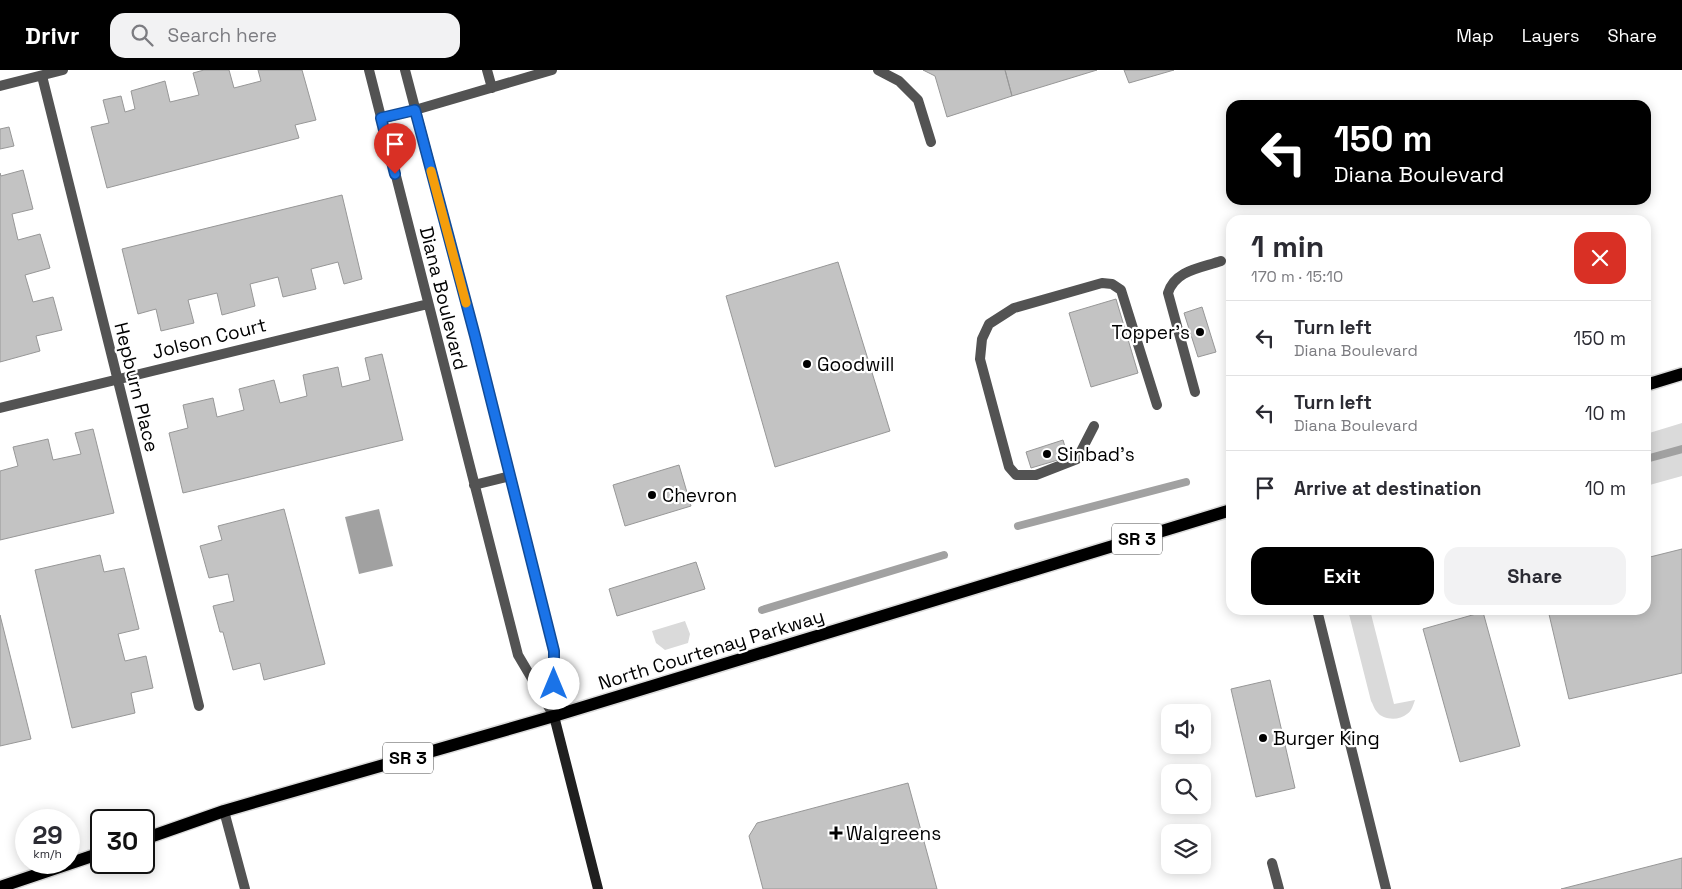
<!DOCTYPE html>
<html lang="en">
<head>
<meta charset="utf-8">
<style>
  body { margin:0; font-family:"Space Grotesk",sans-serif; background:#f2f2f3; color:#2b2b33; height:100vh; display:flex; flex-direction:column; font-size:19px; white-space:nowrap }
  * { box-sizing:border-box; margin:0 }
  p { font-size:16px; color:#7c7c81 }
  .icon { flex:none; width:28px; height:28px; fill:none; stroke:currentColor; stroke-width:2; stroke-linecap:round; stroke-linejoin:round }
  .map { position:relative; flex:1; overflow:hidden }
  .drawer { position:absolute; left:1226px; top:145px; width:425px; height:400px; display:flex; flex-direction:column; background:#fff; border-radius:15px; box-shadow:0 2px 12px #0003 }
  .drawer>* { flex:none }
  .top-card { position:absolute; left:1226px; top:30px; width:425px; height:105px; border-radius:15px; box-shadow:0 2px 12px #0003; background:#000; color:#fff; overflow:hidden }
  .fabs { position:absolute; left:1161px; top:634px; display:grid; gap:10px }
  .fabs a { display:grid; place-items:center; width:50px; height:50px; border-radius:10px; background:#fff; box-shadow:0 2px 12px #0003; font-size:25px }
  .speed { position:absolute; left:15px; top:739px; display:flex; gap:10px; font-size:25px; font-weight:700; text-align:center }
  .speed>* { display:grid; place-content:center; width:65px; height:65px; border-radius:50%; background:#fff; box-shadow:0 2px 12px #0003; line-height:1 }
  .speed small { font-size:12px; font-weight:400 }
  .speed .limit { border:2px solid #111; border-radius:8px; background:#fff; color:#111 }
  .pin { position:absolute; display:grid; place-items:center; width:42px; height:42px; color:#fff; margin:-51px -21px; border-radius:50% 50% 50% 0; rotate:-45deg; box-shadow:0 0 5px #0007 }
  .pin .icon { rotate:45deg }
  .me { position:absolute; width:55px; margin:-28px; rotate:0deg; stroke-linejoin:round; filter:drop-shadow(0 0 4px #0008) }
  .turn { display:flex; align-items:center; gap:18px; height:105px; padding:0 25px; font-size:22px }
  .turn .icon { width:65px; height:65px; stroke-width:2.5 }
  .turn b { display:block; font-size:35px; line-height:42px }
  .round { display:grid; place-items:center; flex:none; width:52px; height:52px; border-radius:15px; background:#f2f2f3 }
  .overview { display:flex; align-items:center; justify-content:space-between; height:85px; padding:0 25px }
  h1 { font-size:30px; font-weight:600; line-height:38px }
  .action { display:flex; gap:10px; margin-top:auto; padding:10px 25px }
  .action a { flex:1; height:58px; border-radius:15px; background:#000; color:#fff; font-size:20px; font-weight:600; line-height:58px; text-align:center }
  .action a+a { background:#f2f2f3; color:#2b2b33 }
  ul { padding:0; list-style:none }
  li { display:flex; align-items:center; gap:15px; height:75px; padding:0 25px; border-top:1px solid #e1e1e2 }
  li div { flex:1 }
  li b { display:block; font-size:19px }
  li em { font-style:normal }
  header { display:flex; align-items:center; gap:30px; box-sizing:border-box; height:70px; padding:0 25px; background:#000; color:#fff }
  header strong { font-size:24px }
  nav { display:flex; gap:28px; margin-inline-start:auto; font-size:18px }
  .search { width:350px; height:45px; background:#f2f2f3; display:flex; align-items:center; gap:12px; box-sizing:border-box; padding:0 18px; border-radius:15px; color:#7c7c81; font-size:19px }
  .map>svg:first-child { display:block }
  .green { fill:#dadada }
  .water { fill:#a1a1a1 }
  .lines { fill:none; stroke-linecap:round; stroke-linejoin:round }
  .stream { stroke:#a1a1a1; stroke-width:8 }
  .building { fill:#c3c3c3; stroke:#979797 }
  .primary-casing { stroke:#dbdbdb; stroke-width:15 }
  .lane { stroke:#535353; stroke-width:10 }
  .street { stroke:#535353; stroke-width:10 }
  .secondary { stroke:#202020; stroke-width:10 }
  .primary { stroke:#000; stroke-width:12 }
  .route-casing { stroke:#114b97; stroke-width:12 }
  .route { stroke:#1a73e8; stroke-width:9 }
  .slow { stroke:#f59e0b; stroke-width:9 }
  .poi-dot { fill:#000; stroke:#fff; stroke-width:2 }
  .labels { text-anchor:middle; stroke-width:4.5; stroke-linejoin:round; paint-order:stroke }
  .shield { fill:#fff; stroke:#4c4c4c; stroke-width:1 }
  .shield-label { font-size:18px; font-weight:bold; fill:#000 }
  .street-label { font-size:19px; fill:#000; stroke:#fff }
  .poi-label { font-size:19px; fill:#000; stroke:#fff; text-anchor:start }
</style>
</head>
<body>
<header>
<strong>Drivr</strong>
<div class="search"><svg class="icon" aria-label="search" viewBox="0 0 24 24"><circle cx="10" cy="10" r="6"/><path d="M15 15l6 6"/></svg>Search here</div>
<nav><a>Map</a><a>Layers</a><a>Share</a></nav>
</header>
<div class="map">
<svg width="1682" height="819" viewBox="0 0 1682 819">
  <rect width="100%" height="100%" fill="#fff"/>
  <path class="green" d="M1682 353V406L1646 416V364Z
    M1348 540H1370L1394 634 1415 630C1413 635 1412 641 1407 644 1399 651 1383 650 1377 642 1374 639 1373 634 1371 631Z
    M685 551 690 564 688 573 665 580 656 573 652 561Z"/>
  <path class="water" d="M379 439 393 496 359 504 345 447Z"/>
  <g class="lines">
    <path class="stream" d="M1646 389 1682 379
      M1018 456 1186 412
      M762 540 944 485"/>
  </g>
  <path class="building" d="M204 0H229L234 18 261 11 258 0H302L316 50 295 55 299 68 107 118 91 57 109 53 103 30 121 26 125 42 135 39 131 21 165 11 170 32 199 25 193 3Z
    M923 0H1005L1012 26 947 47 935 6Z
    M1005 0H1097L1012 26Z
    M1124 0H1174L1129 13Z
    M9 57 14 76 0 79V59Z
    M23 100 33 139 12 144 18 170 40 164 50 198 25 205 33 232 53 227 62 260 36 266 40 281 0 292V103L1 106Z
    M342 125 362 209 344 214 338 192 311 199 316 219 283 227 278 207 250 214 255 236 222 245 217 223 188 230 194 253 161 261 156 239 138 244 122 179Z
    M838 192 890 361 775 397 726 226Z
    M1116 229 1138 303 1091 317 1069 243Z
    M1202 237 1216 282 1198 287 1184 243Z
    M382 284 403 370 183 423 169 363 188 358 183 335 213 328 217 347 244 340 239 319 274 310 280 333 307 326 303 305 338 297 342 317 370 310 365 288Z
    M93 359 114 443 0 470V401L18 396 13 377 48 369 53 390 81 384 75 363Z
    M1063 370 1068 387 1031 398 1026 382Z
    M679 395 691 436 625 456 613 415Z
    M284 439 325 594 264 610 260 593 233 600 223 562H220L213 536 234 531 228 504 209 508 200 476 222 470 218 456Z
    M1682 479V603L1569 629 1548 540H1646V488Z
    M100 485 104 502 124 498 139 559 118 564 125 591 146 586 153 618 131 623 135 643 72 658 35 500Z
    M696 492 705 519 617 546 609 519Z
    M1483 542 1520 676 1460 692 1423 559Z
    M0 545 31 669 0 676Z
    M1270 610 1295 718 1256 727 1231 619Z
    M908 713 937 819H763L749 766 757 753Z
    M1682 788V819H1561Z"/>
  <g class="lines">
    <defs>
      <path id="primary" d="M1646 315 1682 304
        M144 769 224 741 554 646 1231 440
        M0 817 101 783"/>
    </defs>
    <use href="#primary" class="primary-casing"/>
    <path class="lane" d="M487 0 492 18
      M878 0 899 11 918 30 931 72
      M415 40 552 0
      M1195 322 1168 223C1175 200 1201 198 1221 191
      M1094 356 1077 389 1036 405H1016L1009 397 980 289 982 269 989 254 1014 238 1102 213 1112 214 1121 220 1157 335
      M224 741 245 819
      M1272 793 1279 819"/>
    <path class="street" d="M369 0 518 585 554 646
      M405 0 475 266 554 581V645
      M42 6 199 636
      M0 16 63 0
      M381 49 415 40
      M0 338 428 234
      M474 415 510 406
      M1317 540 1386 819"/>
    <path class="secondary" d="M554 646 598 819"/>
    <use href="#primary" class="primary"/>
  </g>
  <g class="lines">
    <defs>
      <path id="route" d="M395 104 381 48 415 40 475 266 554 581V614"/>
    </defs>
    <use href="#route" class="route-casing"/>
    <use href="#route" class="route"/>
    <path class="slow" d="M431 101 466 233"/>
  </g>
  <g class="poi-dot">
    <circle cx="1200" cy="262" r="5"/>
    <circle cx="807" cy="294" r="5"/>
    <circle cx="1047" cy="384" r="5"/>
    <circle cx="652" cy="425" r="5"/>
    <circle cx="1263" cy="668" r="5"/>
    <path d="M833.5 755.5h5v5h5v5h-5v5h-5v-5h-5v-5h5z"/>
  </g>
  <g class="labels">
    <g class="shield">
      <rect x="1112" y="453.5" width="50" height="31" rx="4"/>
      <rect x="383" y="672.5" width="50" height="31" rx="4"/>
    </g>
    <g class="shield-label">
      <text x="1137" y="475">SR 3</text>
      <text x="408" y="694">SR 3</text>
    </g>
    <g class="street-label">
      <text transform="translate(444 228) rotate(76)" y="7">Diana Boulevard</text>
      <text transform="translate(209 268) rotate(-14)" y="7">Jolson Court</text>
      <text transform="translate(137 317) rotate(76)" y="7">Hepburn Place</text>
      <text transform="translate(711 579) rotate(-17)" y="7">North Courtenay Parkway</text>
    </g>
    <g class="poi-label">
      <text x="1190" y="269" text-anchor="end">Topper's</text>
      <text x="817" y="301">Goodwill</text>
      <text x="1057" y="391">Sinbad's</text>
      <text x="662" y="432">Chevron</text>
      <text x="1273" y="675">Burger King</text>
      <text x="846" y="770">Walgreens</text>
    </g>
  </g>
</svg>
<div class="fabs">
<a><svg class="icon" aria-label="sound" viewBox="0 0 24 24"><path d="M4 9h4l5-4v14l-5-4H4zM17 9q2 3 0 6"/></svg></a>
<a><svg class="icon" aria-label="search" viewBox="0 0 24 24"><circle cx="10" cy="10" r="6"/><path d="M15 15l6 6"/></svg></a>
<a><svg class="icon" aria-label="layers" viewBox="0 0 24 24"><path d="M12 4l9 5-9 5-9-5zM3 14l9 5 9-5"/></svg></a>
</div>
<div class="speed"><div>29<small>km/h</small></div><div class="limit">30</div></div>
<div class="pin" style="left:395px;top:104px;background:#d93025"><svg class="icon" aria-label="arrive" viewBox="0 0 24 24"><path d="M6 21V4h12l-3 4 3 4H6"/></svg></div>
<svg class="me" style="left:554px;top:614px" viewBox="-20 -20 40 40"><circle r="19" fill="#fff"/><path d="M0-13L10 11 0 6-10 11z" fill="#1a73e8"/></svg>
<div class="top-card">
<div class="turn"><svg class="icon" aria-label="left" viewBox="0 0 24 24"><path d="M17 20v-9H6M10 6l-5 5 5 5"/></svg><div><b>150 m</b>Diana Boulevard</div></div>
</div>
<section class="drawer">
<div class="overview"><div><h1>1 min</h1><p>170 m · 15:10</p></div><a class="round" style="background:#d93025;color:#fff"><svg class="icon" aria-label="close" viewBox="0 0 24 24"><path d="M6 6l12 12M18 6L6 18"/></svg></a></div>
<ul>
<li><svg class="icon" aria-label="left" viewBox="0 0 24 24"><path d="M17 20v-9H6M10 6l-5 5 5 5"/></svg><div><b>Turn left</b><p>Diana Boulevard</p></div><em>150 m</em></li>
<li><svg class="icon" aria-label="left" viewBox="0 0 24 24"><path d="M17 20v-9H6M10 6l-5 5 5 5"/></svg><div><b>Turn left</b><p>Diana Boulevard</p></div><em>10 m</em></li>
<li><svg class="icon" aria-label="arrive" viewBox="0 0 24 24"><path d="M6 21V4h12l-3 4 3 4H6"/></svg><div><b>Arrive at destination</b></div><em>10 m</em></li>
</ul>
<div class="action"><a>Exit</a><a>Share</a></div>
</section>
</div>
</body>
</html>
